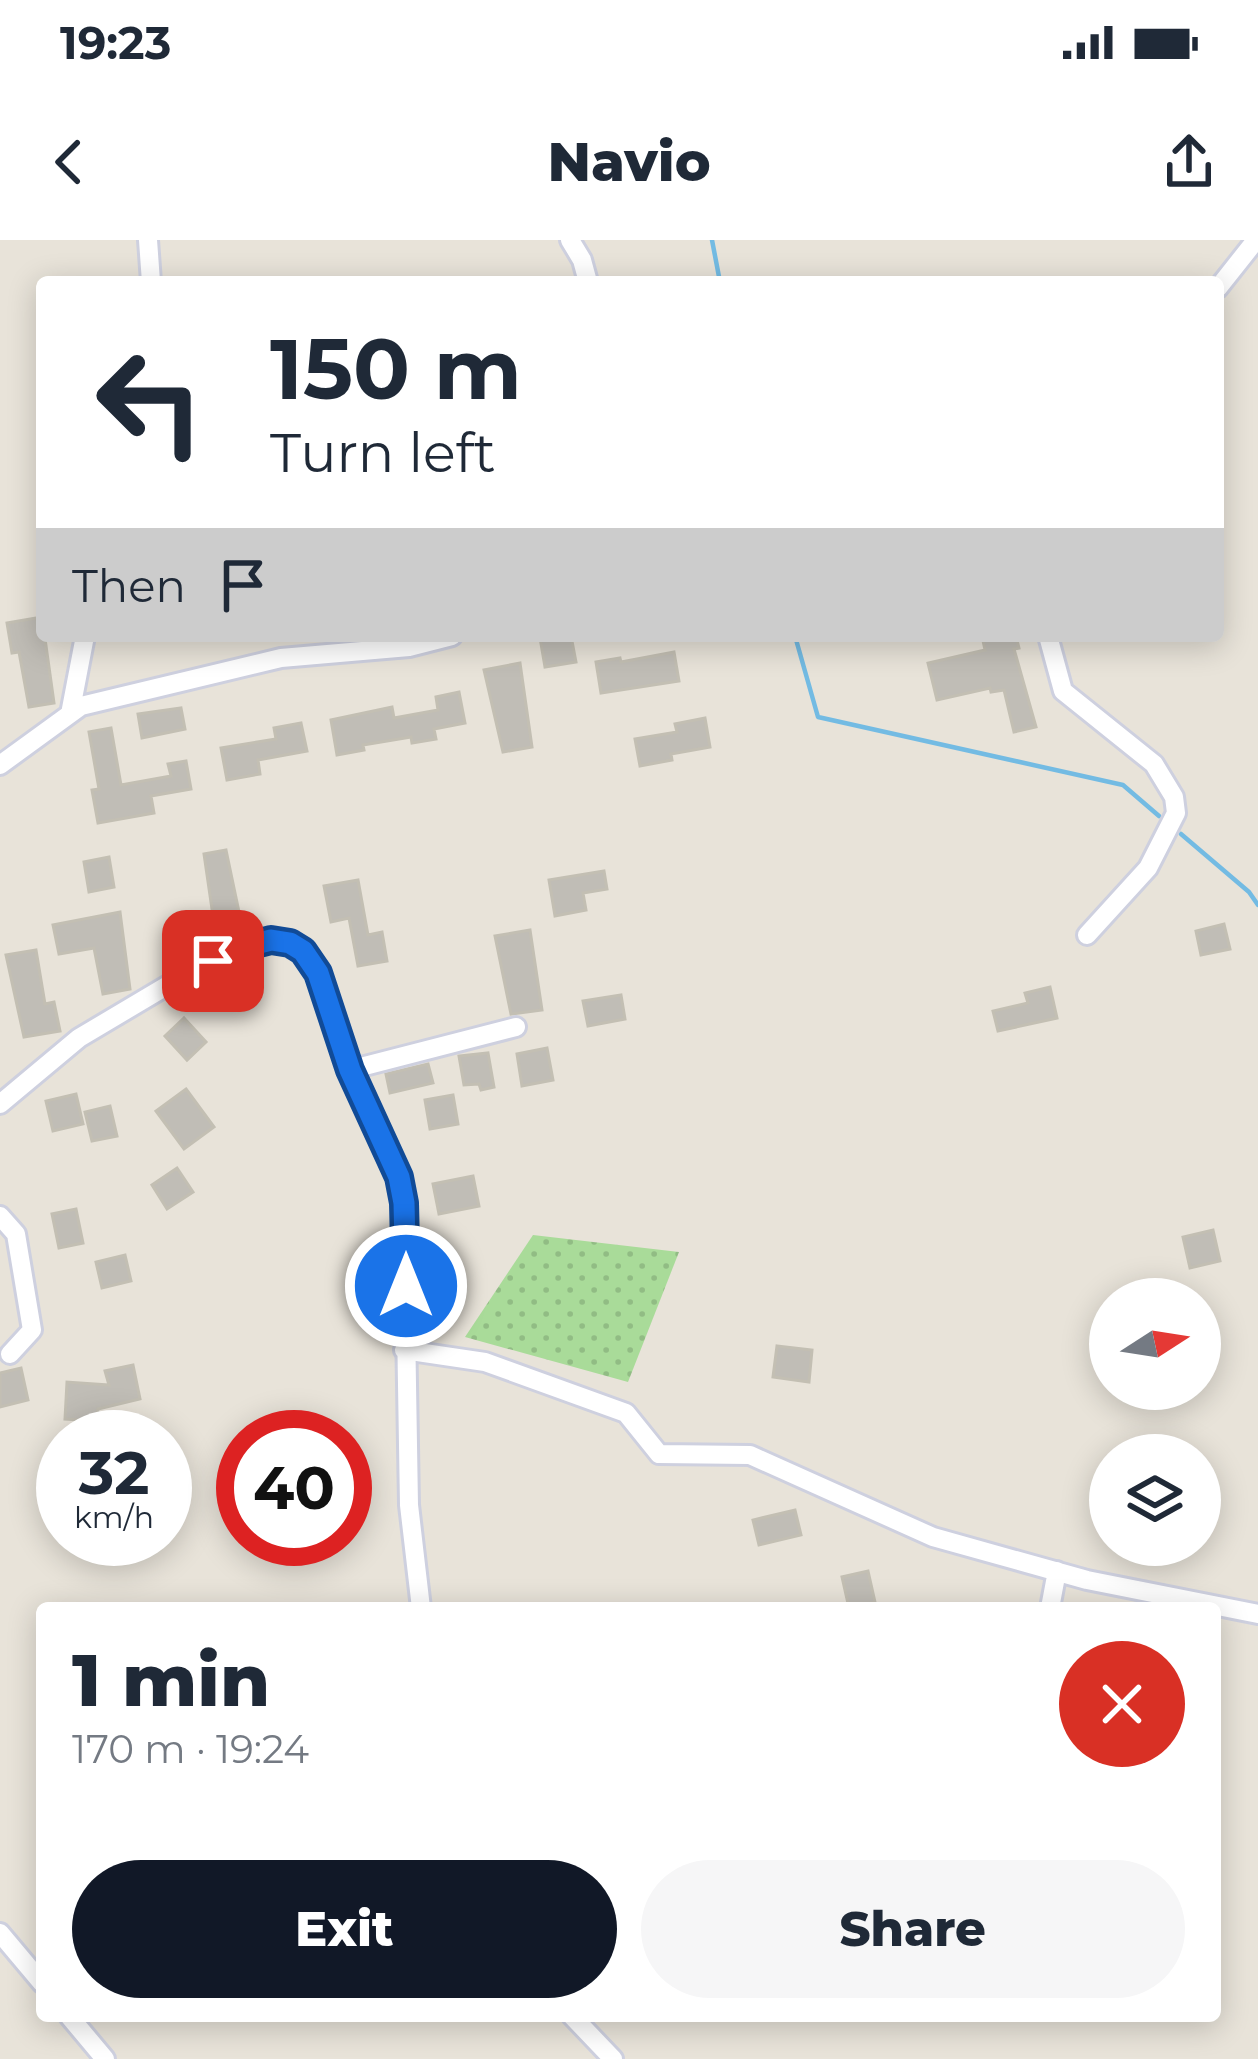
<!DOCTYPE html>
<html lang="en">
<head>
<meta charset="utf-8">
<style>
  body { margin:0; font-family:Montserrat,sans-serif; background:#f6f6f7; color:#1f2937; height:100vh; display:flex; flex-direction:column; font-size:45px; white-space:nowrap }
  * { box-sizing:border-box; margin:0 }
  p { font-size:39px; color:#747a83 }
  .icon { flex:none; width:66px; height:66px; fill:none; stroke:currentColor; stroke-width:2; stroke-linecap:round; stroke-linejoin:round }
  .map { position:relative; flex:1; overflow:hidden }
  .side { position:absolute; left:36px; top:1362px; width:1185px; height:420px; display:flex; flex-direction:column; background:#fff; border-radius:12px; box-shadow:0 6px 30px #0003 }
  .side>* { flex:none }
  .hud { position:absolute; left:36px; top:36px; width:1188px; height:366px; border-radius:12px; box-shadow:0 6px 30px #0003; background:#fff; color:#1f2937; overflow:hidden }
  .needle { width:78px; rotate:78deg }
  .buttons { position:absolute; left:1089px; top:1038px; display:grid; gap:24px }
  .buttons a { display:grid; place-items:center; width:132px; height:132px; border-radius:50%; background:#fff; box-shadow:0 6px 30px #0003; font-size:60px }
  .speed { position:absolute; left:36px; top:1170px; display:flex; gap:24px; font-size:60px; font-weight:700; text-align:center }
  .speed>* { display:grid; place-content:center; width:156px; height:156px; border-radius:50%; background:#fff; box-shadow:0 6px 30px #0003; line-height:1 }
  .speed small { font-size:30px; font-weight:400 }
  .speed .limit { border:18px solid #d22; background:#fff; color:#111 }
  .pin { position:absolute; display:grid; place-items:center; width:102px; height:102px; color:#fff; margin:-51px; border-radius:24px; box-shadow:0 6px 18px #0006 }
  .me { position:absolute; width:132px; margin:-66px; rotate:0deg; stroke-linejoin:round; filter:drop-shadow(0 0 9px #0008) }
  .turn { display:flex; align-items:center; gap:42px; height:252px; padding:0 36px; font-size:54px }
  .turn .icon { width:156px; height:156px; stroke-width:2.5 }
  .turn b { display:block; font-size:84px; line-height:102px }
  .then { display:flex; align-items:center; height:114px; padding:0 36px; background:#0003; gap:24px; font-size:45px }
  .round { display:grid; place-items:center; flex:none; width:126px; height:126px; border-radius:63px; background:#f6f6f7 }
  .headline { display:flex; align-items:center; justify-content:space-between; height:204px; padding:0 36px }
  h1 { font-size:72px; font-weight:800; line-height:90px }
  .primary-button { display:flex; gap:24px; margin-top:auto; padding:24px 36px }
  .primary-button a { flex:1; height:138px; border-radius:72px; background:#111827; color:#fff; font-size:48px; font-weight:800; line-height:138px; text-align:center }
  .primary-button a+a { background:#f6f6f7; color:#1f2937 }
  .status { display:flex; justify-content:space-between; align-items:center; height:84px; padding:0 60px; background:#fff; direction:ltr }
  .status svg { height:33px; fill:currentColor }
  header { display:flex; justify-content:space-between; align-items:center; height:156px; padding:0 36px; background:#fff; font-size:54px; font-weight:800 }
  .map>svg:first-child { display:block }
  .park { fill:url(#park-dots) }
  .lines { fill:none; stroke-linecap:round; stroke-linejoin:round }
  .stream { stroke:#73bbe3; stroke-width:4.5 }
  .building { fill:#c0bdb6; stroke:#c3bfb3; stroke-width:3 }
  .minor-casing { stroke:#ced0df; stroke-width:24 }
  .minor { stroke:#fff; stroke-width:18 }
  .route-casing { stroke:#114b97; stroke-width:30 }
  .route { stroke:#1a73e8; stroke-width:21 }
</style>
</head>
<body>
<div class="status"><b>19:23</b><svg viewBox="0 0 49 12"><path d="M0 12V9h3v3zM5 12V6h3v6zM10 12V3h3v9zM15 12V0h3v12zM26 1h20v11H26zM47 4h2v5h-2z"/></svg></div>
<header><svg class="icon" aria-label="back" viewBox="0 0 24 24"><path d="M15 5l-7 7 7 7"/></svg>Navio<svg class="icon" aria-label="share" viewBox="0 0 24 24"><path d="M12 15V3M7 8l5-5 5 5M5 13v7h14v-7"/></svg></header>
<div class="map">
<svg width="1258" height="1819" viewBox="0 0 1258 1819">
  <defs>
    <pattern id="park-dots" width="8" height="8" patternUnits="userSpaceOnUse" patternTransform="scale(3)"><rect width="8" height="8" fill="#a9db99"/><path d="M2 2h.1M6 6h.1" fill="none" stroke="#91bc84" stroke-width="1.8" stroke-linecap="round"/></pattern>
  </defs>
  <rect width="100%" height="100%" fill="#e8e3d9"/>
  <path class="park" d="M533 995 679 1012 628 1142 465 1097Z"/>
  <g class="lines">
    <path class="stream" d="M712 0 720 42
      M795 396 818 477 1123 545 1159 576
      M1181 594 1249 652 1258 665"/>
  </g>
  <path class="building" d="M42 377 54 463 29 467 19 412 12 413 7 383Z
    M571 396 576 422 545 427 540 398Z
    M982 396H1016L1019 408 1014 409 1036 487 1014 492 1004 450 991 452 990 448 937 460 928 423 985 410Z
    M674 412 679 441 601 453 596 422 620 418 621 422Z
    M520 423 532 507 503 512 484 430Z
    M459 452 465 483 434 489 436 499 412 503 411 497 363 505 364 510 337 515 331 480 392 467 394 478 438 470 436 457Z
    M181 468 185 489 142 498 138 474Z
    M705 478 710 507 671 514 672 520 640 526 635 499 677 492 675 484Z
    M301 483 307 511 258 520 260 534 227 540 221 508 276 499 274 488Z
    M111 488 121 545 171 536 168 524 186 521 191 549 151 556 154 573 98 583 92 550 99 549 89 492Z
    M226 610 239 672 213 676 204 614Z
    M109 617 114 647 89 652 84 622Z
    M604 631 607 649 583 653 586 670 555 676 549 640Z
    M358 640 368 695 382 692 387 721 358 726 349 678 331 682 324 646Z
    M120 672 130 749 103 754 94 708 59 714 53 685Z
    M1224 684 1230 709 1201 715 1196 691Z
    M530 690 542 770 511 774 495 696Z
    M36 710 45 764 54 762 60 791 24 797 6 715Z
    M1050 747 1057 778 998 791 993 771 1028 763 1025 753Z
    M621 755 625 779 588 786 583 761Z
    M184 778 206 802 187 820 165 796Z
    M547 808 553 840 522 846 517 814Z
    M488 813 494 847 481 850 479 844 464 845 459 816Z
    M428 824 433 843 390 853 386 834Z
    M186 849 214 887 184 909 156 871Z
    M76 854 83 884 53 891 46 861Z
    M453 855 458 884 430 889 425 860Z
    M110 866 117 896 92 901 85 872Z
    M177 928 193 952 167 969 152 945Z
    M473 936 479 966 439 974 433 944Z
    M76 969 83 1003 59 1008 52 974Z
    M1213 990 1220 1021 1190 1028 1183 997Z
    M125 1015 131 1041 102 1048 96 1022Z
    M777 1106 812 1110 809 1142 773 1137Z
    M133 1125 140 1159 98 1169 97 1181 65 1179 67 1142 109 1145 105 1131Z
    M21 1128 28 1160 0 1167V1133Z
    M795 1270 801 1295 759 1305 753 1280Z
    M868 1331 875 1362 849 1368 842 1337Z"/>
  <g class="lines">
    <defs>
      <path id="minor" d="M148 0 151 42
        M570 0 582 20 588 42
        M1218 48 1256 0
        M1048 396 1063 451 1154 524 1174 557 1176 573 1148 628 1087 695
        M70 474 85 396
        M0 525 81 466 281 418 409 407 452 396
        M349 830 516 787
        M0 864 79 798 190 732 256 702 289 703 303 711 318 733 349 830 399 937 404 963 409 1265 421 1368
        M0 976 16 994 32 1090 10 1114
        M404 1110 485 1122 626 1173 659 1214 750 1215 933 1297 1087 1340 1258 1374
        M1050 1368 1057 1331
        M0 1693 42 1743
        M69 1776 105 1819
        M572 1776 613 1819"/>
    </defs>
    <use href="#minor" class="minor-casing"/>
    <use href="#minor" class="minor"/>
  </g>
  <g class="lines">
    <defs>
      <path id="route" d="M213 721 236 709 271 700 290 703 303 711 318 733 350 830 399 937 404 963 406 1046"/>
    </defs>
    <use href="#route" class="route-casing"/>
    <use href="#route" class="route"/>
  </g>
</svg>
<div class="buttons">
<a><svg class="needle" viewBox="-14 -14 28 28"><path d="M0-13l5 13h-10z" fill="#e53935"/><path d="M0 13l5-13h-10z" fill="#747a83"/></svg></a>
<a><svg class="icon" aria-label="layers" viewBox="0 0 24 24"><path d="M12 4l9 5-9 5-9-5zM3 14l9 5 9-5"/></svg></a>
</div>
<div class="speed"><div>32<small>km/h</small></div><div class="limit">40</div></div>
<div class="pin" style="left:213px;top:721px;background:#d93025"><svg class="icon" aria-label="arrive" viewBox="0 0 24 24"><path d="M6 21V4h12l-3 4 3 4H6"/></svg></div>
<svg class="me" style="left:406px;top:1046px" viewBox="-20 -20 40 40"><circle r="17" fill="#1a73e8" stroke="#fff" stroke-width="3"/><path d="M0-11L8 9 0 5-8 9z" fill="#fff"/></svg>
<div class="hud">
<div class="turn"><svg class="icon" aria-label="left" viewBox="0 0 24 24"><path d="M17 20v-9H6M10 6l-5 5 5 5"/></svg><div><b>150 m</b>Turn left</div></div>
<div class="then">Then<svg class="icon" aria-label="arrive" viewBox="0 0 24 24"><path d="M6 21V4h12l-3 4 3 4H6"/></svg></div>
</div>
<section class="side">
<div class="headline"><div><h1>1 min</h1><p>170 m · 19:24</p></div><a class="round" style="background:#d93025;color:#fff"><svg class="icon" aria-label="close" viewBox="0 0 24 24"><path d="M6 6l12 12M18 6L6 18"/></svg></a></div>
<div class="primary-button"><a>Exit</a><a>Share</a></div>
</section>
</div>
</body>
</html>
